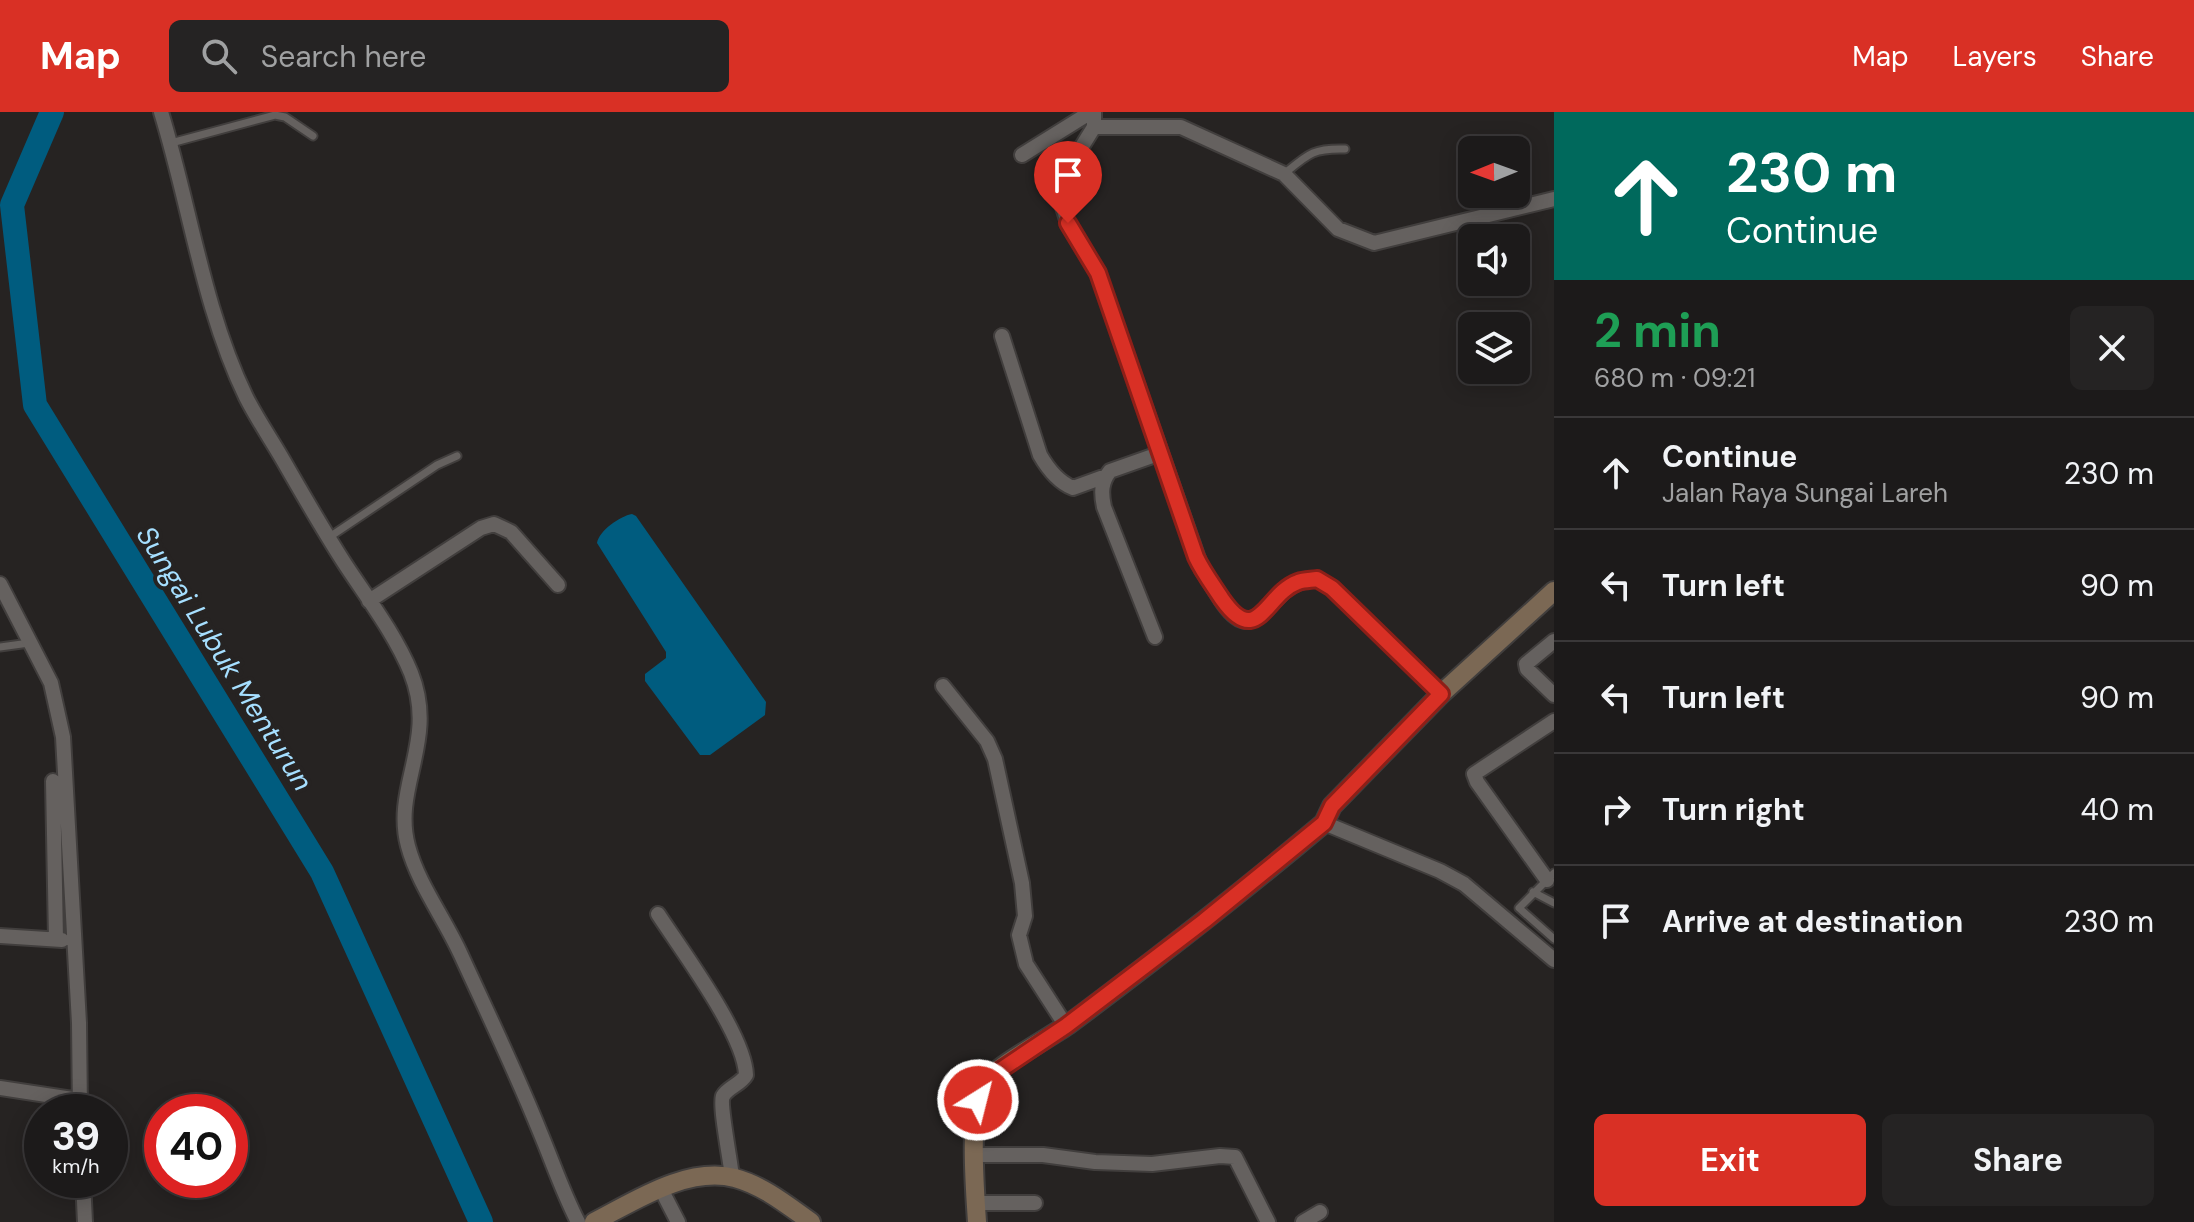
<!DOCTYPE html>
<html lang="en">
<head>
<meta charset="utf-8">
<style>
  body { margin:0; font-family:"DM Sans",sans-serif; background:#252323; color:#f1f3f6; height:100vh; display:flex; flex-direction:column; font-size:30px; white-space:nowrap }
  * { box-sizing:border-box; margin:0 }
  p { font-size:26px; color:#a0a1a2 }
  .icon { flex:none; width:44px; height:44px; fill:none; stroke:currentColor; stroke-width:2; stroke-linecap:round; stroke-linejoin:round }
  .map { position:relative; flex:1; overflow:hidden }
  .sheet { display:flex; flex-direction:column; background:#1c1a1a; width:640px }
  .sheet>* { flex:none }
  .top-card { background:#00695c; color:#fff; overflow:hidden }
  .needle { width:52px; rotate:269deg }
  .tools { position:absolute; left:1458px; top:24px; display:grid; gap:16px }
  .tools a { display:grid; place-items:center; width:72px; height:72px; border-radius:12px; background:#1c1a1a; box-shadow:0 4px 20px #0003,0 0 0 2px #3a3839; font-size:40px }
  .speed { position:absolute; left:24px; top:982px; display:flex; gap:16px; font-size:40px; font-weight:700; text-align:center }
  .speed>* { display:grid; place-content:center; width:104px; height:104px; border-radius:50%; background:#1c1a1a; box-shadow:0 4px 20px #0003,0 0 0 2px #3a3839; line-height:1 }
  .speed small { font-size:20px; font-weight:400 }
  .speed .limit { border:12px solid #d22; background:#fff; color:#111 }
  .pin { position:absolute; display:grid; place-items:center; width:68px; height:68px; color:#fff; margin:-82px -34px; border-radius:50% 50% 50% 0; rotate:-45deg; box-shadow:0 0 8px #0007 }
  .pin .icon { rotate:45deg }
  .me { position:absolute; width:88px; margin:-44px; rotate:36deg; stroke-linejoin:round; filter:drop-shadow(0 0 6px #0008) }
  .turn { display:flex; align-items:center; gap:28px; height:168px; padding:0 40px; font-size:36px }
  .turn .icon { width:104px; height:104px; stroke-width:2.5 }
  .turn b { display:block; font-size:56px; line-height:68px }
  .round { display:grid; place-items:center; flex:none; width:84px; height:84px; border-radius:12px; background:#252323 }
  .head { display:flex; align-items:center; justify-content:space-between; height:136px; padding:0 40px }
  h1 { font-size:48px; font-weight:700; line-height:60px; color:#1e9e55 }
  .cta { display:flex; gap:16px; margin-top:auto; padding:16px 40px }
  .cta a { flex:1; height:92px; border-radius:12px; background:#d93025; color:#fff; font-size:32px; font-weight:700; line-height:92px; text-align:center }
  .cta a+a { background:#252323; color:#f1f3f6 }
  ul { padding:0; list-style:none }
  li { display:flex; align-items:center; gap:24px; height:112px; padding:0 40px; border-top:2px solid #3a3839 }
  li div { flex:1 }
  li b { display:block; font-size:30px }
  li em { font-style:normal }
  header { display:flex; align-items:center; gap:48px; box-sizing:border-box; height:112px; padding:0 40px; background:#d93025; color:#fff }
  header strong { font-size:38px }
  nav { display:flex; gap:44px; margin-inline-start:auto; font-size:28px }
  .search { width:560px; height:72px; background:#252323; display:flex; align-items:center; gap:20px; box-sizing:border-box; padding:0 28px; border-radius:12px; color:#a0a1a2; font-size:30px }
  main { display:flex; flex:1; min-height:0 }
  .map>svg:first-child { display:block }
  .water { fill:#005c7f }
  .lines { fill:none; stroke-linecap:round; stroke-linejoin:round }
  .river { stroke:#005c7f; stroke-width:24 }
  .lane-casing { stroke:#413e3d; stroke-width:11 }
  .street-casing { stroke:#413e3d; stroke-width:18 }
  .secondary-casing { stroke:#413e3d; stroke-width:22 }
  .lane { stroke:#65615f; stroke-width:7 }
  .street { stroke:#65615f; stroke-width:14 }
  .secondary { stroke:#7b6854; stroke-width:18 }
  .route-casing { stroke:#8d1f18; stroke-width:20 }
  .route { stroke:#d93025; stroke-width:14 }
  .labels { text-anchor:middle; stroke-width:8; stroke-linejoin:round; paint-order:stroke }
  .water-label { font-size:28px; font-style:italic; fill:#a6dfff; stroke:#262322 }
</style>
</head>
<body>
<header>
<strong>Map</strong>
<div class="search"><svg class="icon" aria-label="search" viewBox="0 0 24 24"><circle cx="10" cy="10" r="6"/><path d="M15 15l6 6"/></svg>Search here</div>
<nav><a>Map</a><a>Layers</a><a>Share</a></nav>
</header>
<main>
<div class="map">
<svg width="1554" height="1110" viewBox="0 0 1554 1110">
  <rect width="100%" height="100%" fill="#262322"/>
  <path class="water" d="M632 402 636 404 766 590 765 603 710 643H700L645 569V562L666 546V540L597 431C599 419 620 404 632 402Z"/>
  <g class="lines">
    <path class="river" d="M52 0 12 93 35 293 322 760 481 1110"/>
    <defs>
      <path id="lane" d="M171 31 275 3 285 5 313 24
        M1284 62C1308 42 1313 36 1345 37
        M328 426 437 353 457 344
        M0 535 29 531
        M1554 761 1519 796 1554 827
        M1533 780 1554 791"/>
      <path id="street" d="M161 0C190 94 203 196 246 285 257 307 271 327 283 348 303 383 323 418 345 452 368 487 395 522 411 561 438 629 392 675 408 734 418 772 445 807 461 843 488 902 516 960 540 1020 553 1051 563 1081 578 1110
        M1094 0V15L1068 57 1063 77V95L1068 111 1098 161 1202 458C1213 473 1222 494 1236 505 1255 520 1274 486 1287 477 1296 470 1305 468 1317 467L1332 476 1441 582
        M1094 15H1181L1284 62 1338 117 1374 131 1554 87
        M1022 43 1091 0
        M1002 224 1040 343C1048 357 1058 370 1073 376L1106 364
        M0 472 51 571 63 625 79 911 80 1000
        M369 489 481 416 494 412 511 420 558 473
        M1155 525 1104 395C1101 381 1101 370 1110 359L1161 341
        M1554 529 1526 552 1527 557 1554 583
        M943 574 987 629 995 647 1022 771 1025 804 1019 823 1026 852 1066 914
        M53 669 56 827
        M1324 711 1440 759 1464 772 1554 848
        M1547 768 1477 670 1474 662 1554 609
        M658 802C682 839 745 923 746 963 740 973 728 975 723 984 719 992 731 1052 732 1065
        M0 824 62 828
        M0 976 79 988
        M975 1043H1043L1095 1050 1152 1052 1220 1044 1235 1045 1268 1110
        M83 1068 85 1110
        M661 1077 678 1110
        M976 1091H1035
        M1303 1110 1320 1100"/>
      <path id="secondary" d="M594 1110C635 1089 687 1054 735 1066 764 1074 787 1093 811 1110
        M977 1110C975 1078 968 997 984 971 992 957 1052 924 1069 912 1156 847 1241 781 1324 711L1332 694 1441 582 1554 479"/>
    </defs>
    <use href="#lane" class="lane-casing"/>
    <use href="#street" class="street-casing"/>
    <use href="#secondary" class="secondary-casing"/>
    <use href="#lane" class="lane"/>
    <use href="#street" class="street"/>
    <use href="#secondary" class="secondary"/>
  </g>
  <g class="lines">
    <defs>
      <path id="route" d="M978 988 984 969 1066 914 1204 809 1324 711 1332 694 1441 582 1332 476 1317 467C1311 468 1304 468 1298 470 1265 482 1258 538 1222 487 1213 473 1203 460 1196 445L1098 161 1068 111"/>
    </defs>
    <use href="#route" class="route-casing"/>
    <use href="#route" class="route"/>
  </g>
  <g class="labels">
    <g class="water-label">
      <text transform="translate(225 546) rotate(58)" y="10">Sungai Lubuk Menturun</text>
    </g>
  </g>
</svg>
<div class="tools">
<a><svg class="needle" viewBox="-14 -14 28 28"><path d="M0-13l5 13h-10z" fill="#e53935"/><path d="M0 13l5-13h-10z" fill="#a0a1a2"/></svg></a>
<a><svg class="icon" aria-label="sound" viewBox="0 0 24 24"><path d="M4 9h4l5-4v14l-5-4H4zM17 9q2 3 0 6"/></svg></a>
<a><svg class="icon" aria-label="layers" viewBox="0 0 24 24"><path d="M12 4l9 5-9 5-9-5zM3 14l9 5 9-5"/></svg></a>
</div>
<div class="speed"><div>39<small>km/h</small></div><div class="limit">40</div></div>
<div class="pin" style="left:1068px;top:111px;background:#d93025"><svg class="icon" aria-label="arrive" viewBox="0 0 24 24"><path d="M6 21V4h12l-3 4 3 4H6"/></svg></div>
<svg class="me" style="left:978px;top:988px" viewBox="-20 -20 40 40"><circle r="17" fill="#d93025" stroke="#fff" stroke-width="3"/><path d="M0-11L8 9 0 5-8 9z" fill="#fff"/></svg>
</div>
<section class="sheet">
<div class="top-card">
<div class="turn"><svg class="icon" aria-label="ahead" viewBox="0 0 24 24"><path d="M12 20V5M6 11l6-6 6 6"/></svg><div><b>230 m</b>Continue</div></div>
</div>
<div class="head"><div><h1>2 min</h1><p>680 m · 09:21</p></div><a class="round"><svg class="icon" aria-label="close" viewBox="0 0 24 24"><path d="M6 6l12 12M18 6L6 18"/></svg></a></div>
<ul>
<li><svg class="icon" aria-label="ahead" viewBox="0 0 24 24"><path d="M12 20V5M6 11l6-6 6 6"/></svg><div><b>Continue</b><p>Jalan Raya Sungai Lareh</p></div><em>230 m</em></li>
<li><svg class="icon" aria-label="left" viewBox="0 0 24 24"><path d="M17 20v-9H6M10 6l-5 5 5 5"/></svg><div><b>Turn left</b></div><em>90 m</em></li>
<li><svg class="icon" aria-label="left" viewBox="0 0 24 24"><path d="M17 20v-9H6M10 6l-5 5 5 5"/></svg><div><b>Turn left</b></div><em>90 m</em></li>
<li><svg class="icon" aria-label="right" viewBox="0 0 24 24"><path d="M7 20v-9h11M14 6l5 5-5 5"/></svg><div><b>Turn right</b></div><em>40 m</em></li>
<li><svg class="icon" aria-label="arrive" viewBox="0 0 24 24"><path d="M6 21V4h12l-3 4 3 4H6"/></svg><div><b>Arrive at destination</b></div><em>230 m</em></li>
</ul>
<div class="cta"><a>Exit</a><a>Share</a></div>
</section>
</main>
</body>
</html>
